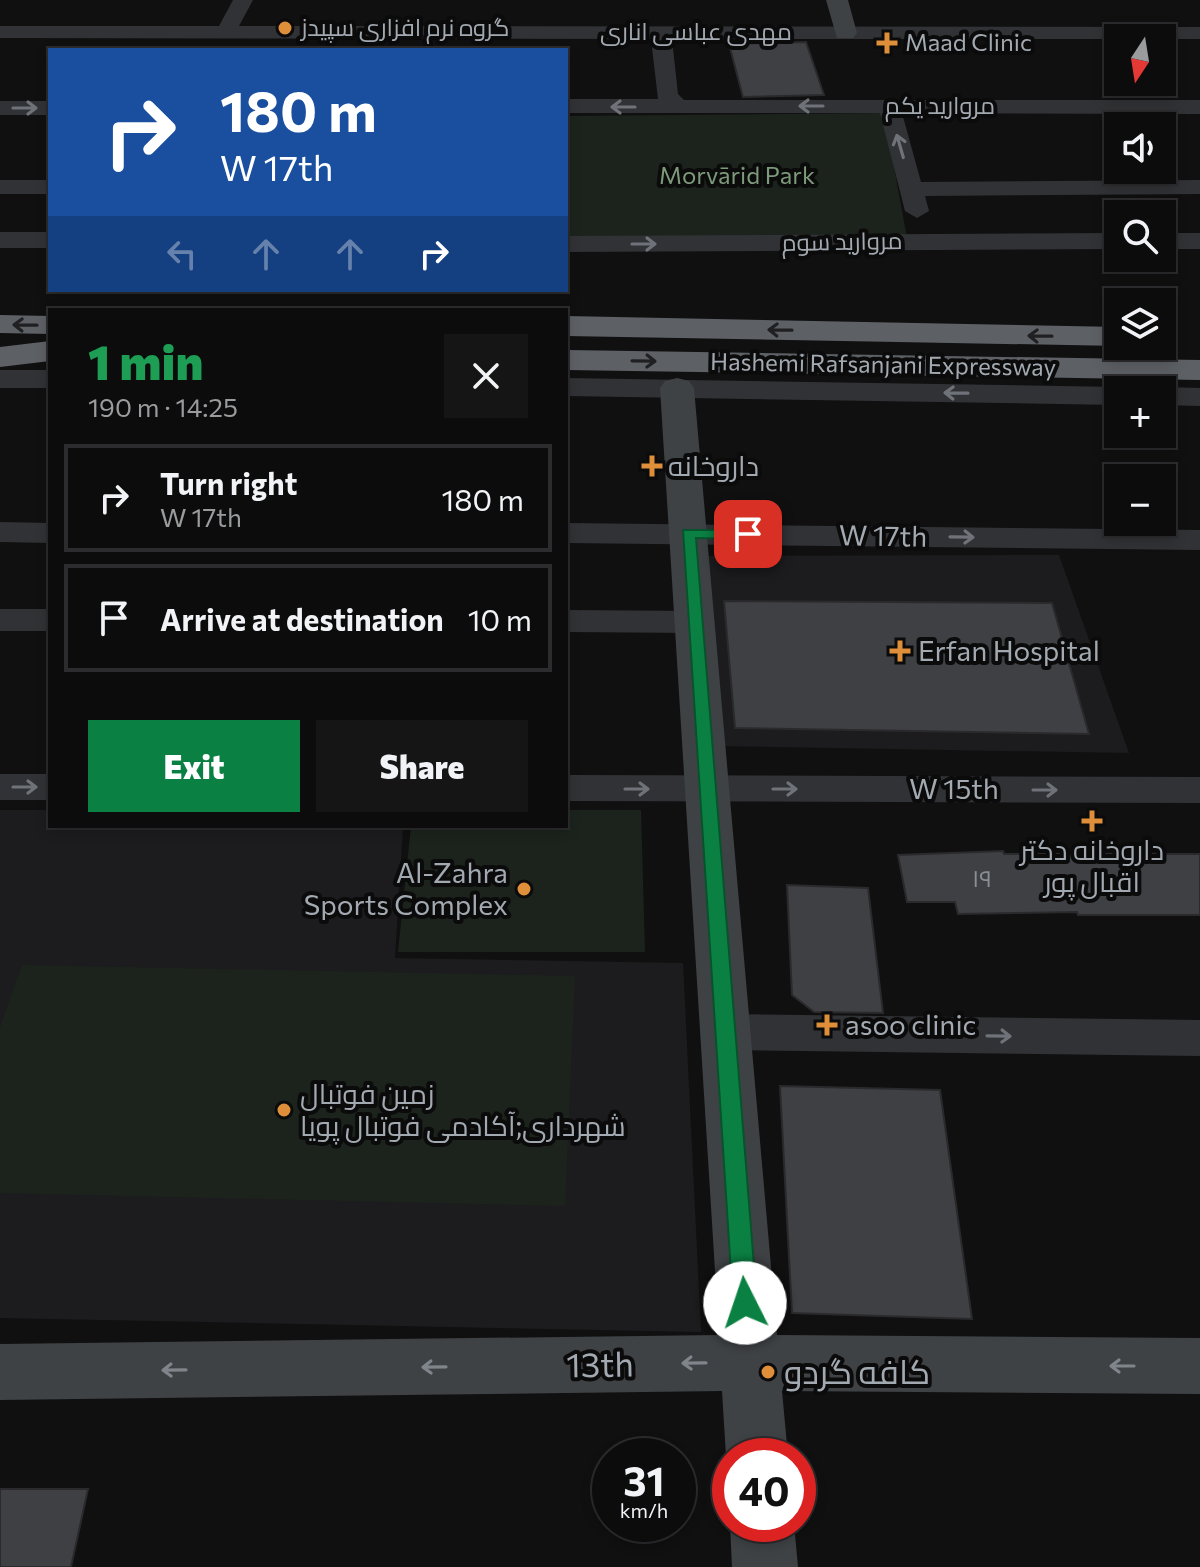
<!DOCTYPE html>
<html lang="en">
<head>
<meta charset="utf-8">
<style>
  body { margin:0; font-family:Commissioner,Cairo,sans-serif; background:#151516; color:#f1f3f6; height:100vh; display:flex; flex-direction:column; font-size:30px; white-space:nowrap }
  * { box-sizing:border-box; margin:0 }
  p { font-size:26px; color:#9a9b9d }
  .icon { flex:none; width:44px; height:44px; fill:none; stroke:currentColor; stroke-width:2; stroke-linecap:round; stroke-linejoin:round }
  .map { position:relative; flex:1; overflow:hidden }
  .drawer { position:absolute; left:48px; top:308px; width:520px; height:520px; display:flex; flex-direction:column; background:#0c0c0d; border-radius:0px; box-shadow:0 4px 12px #0003,0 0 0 2px #2c2c2e }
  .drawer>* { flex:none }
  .banner { position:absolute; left:48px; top:48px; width:520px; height:244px; border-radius:0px; box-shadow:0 4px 12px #0003,0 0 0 2px #2c2c2e; background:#1a4fa0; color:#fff; overflow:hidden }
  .needle { width:52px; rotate:192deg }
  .fabs { position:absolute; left:1104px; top:24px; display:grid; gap:16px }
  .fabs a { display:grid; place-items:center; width:72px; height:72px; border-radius:0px; background:#0c0c0d; box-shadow:0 4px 12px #0003,0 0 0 2px #2c2c2e; font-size:40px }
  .speed { position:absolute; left:592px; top:1438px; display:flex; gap:16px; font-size:40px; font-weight:700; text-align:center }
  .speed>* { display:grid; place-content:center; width:104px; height:104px; border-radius:50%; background:#0c0c0d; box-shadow:0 4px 12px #0003,0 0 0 2px #2c2c2e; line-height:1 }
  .speed small { font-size:20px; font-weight:400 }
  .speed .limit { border:12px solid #d22; background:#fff; color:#111 }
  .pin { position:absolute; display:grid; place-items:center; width:68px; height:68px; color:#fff; margin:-34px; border-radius:16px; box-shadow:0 4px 12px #0006 }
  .me { position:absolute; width:88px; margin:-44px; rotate:356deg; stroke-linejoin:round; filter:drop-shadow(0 0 6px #0008) }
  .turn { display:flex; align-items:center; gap:28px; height:168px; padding:0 40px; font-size:36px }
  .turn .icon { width:104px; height:104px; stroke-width:2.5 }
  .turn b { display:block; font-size:56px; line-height:68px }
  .lanes { display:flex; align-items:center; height:76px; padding:0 40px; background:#0003; justify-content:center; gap:40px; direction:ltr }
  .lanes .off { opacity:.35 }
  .round { display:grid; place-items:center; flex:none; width:84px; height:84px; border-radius:0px; background:#151516 }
  .overview { display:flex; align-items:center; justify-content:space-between; height:136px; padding:0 40px }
  h1 { font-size:48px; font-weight:800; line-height:60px; color:#1e9e55 }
  .primary-button { display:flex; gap:16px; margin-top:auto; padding:16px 40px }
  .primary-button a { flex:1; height:92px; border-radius:0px; background:#0b8043; color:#fff; font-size:32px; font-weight:800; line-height:92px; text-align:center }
  .primary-button a+a { background:#151516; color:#f1f3f6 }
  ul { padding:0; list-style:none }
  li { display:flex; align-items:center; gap:24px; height:108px; margin:0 16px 12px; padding:0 24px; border:4px solid #2c2c2e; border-radius:0px }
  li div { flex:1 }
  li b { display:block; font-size:30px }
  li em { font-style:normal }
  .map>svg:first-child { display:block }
  .built { fill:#1c1c1e }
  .green { fill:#1c231c }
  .building { fill:#3f4044; stroke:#2a2a2d; stroke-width:2 }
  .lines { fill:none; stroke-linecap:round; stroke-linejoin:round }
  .street { fill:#313235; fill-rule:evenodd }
  .secondary { fill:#3f4245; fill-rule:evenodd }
  .highway { fill:#5d6166; fill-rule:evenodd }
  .oneway { stroke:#6f7379 }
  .oneway2 { stroke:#202022 }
  .oneway3 { stroke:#7f858b }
  .route { fill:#0b8043; stroke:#07532c; stroke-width:2 }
  .poi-dot { fill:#df8e39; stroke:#0b0b0c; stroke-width:3 }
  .labels { text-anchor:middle; stroke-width:8; stroke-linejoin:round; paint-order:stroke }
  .far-poi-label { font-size:24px; fill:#a2a9b0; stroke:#0b0b0c; text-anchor:start }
  .far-street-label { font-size:24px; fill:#a2a9b0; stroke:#0b0b0c }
  .far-park-label { font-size:24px; fill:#7d9a7a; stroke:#0b0b0c }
  .number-label { font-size:24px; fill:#898f95 }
  .poi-label { font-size:28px; fill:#a2a9b0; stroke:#0b0b0c; text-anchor:start }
  .street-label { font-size:28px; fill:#a2a9b0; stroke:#0b0b0c }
  .near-street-label { font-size:34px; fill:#a2a9b0; stroke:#0b0b0c }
  .near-poi-label { font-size:34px; fill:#a2a9b0; stroke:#0b0b0c; text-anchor:start }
</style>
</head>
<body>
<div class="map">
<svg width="1200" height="1567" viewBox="0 0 1200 1567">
  <rect width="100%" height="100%" fill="#101011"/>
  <path class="built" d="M1059 555 1129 753 713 746 700 556Z
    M0 810H50V826H403L395 958 683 963 701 1332 0 1318Z"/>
  <path class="green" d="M884 113 907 238H566V116Z
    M566 810H641L645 952H398L411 826H566Z
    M22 965 575 976 565 1206 0 1193V1027Z"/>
  <path class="building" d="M806 42 824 95 743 97 729 44Z
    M724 601 1052 603 1089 734 735 728Z
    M1003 851 1004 854H1200V915H1078L1077 912 958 914 955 902H907L898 855Z
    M787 885 868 888 883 1013 814 1012 792 995Z
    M780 1086 940 1090 972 1319 792 1313Z
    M0 1489H88L71 1567H0Z"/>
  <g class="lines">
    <path class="street" d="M233 0H253L239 26 1200 27V39H672L678 94 684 100H1200V114L902 113 921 182 1200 180V194L925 196 929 211 917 218 905 211 880 113H566V99H658L651 39 0 38V26H219Z
      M0 101H50V115H0Z
      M0 180H50V194H0Z
      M0 232H50V248H0Z
      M1118 233V249L566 252V236Z
      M1162 233H1200V249H1162Z
      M0 370H50V388H0Z
      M566 378 1118 387 1128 390H1118V405L566 396Z
      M1162 387 1200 388V406L1162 405V390H1152Z
      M0 522 50 523V543L0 542Z
      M566 523 1200 530V550L566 543Z
      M0 609H50V631H0Z
      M566 610 695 611 707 614 712 622 707 630 695 633 566 632Z
      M0 774H50V800H0Z
      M566 775 1200 777V803L566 801Z
      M725 1014 1200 1020V1056L725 1050 710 1044 703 1032 710 1020Z"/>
    <path class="secondary" d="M826 0H848L857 33 853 38H837Z
      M677 378 689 381 694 388 777 1335 1200 1338V1394L782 1391 788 1456H730V1466L726 1456 722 1391 0 1400V1344L719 1335 660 388 665 381Z
      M730 1524H794L798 1567H732Z"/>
    <path class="highway" d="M0 315 50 316V334L0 333Z
      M566 316 1118 327 1120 346 566 336Z
      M50 341V361L0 367V347Z
      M566 350 1200 360V380L566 370Z"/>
  </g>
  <defs><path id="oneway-shaft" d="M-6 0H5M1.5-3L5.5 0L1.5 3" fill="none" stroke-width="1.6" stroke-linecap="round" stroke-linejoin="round" transform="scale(2)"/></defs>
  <g class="oneway">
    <use href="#oneway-shaft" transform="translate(811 106) rotate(180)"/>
    <use href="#oneway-shaft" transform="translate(623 107) rotate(-180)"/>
    <use href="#oneway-shaft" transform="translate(25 108)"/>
    <use href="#oneway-shaft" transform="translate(900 146) rotate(-106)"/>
    <use href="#oneway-shaft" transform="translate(644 244)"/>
    <use href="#oneway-shaft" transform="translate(956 393) rotate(-179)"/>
    <use href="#oneway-shaft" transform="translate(962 537) rotate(1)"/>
    <use href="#oneway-shaft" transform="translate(25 787)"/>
    <use href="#oneway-shaft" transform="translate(637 789)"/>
    <use href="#oneway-shaft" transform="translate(785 789)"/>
    <use href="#oneway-shaft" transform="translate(1045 790)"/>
    <use href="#oneway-shaft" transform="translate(999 1036) rotate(1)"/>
  </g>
  <g class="oneway2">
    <use href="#oneway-shaft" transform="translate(25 325) rotate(-179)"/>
    <use href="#oneway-shaft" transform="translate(780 330) rotate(-179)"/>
    <use href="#oneway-shaft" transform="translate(1040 336) rotate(-179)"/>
    <use href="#oneway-shaft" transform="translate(644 361) rotate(1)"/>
  </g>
  <g class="oneway3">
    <use href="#oneway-shaft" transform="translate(694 1363) rotate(179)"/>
    <use href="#oneway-shaft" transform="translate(1122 1366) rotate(-180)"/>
    <use href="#oneway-shaft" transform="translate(434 1367) rotate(179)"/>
    <use href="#oneway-shaft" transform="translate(174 1370) rotate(179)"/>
  </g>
  <path class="route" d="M683 530H748L756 534 748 539 696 538 757 1303 754 1310 745 1314 737 1310 733 1303Z"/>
  <g class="poi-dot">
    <circle cx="285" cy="28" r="8"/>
    <path d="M883 31h8v8h8v8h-8v8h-8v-8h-8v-8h8z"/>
    <path d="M648 454h8v8h8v8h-8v8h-8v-8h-8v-8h8z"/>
    <path d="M896 639h8v8h8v8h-8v8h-8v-8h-8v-8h8z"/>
    <path d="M1088 809h8v8h8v8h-8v8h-8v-8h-8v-8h8z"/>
    <circle cx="524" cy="889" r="8"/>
    <path d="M823 1013h8v8h8v8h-8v8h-8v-8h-8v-8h8z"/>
    <circle cx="284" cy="1110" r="8"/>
    <circle cx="768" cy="1372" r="8"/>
  </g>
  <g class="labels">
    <g class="far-poi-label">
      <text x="301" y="36">گروه نرم افزاری سپیدز</text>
      <text x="905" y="51">Maad Clinic</text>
    </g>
    <g class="far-street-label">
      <text x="696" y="40">مهدی عباسی اناری</text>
      <text x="940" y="114">مروارید یکم</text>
      <text transform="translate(842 242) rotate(-1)" y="8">مروارید سوم</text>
      <text transform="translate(883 365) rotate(1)" y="8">Hashemi Rafsanjani Expressway</text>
    </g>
    <g class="far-park-label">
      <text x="737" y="184">Morvārid Park</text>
    </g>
    <g class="number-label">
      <text x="982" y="887">۱۹</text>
    </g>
    <g class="poi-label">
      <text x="668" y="476">داروخانه</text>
      <text x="918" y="661">Erfan Hospital</text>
      <text x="1092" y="860" text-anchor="middle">داروخانه دکتر<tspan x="1092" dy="32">اقبال پور</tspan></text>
      <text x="508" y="883" text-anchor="end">Al-Zahra<tspan x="508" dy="32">Sports Complex</tspan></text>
      <text x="845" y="1035">asoo clinic</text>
      <text x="300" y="1104">زمین فوتبال<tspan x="300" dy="32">شهرداری;آکادمی فوتبال پویا</tspan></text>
    </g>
    <g class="street-label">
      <text transform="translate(883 536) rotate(1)" y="10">W 17th</text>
      <text x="954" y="799">W 15th</text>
    </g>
    <g class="near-street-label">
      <text transform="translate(600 1365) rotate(-1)" y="12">13th</text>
    </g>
    <g class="near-poi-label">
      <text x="784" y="1384">کافه گردو</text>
    </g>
  </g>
</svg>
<div class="fabs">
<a><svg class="needle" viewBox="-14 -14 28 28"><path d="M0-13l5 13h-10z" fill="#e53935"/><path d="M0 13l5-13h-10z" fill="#9a9b9d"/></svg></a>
<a><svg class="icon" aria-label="sound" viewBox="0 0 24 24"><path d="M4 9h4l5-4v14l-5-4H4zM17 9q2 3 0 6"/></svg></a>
<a><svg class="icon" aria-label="search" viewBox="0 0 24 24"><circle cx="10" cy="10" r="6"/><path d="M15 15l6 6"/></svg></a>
<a><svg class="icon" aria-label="layers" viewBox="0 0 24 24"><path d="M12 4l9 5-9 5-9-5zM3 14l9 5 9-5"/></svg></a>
<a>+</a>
<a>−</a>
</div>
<div class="speed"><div>31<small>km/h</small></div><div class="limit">40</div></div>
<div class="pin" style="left:748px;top:534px;background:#d93025"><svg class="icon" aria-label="arrive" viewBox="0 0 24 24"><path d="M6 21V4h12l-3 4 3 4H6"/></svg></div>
<svg class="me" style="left:745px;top:1303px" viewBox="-20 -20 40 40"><circle r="19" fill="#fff"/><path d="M0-13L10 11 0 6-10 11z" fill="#0b8043"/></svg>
<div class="banner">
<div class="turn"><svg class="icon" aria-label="right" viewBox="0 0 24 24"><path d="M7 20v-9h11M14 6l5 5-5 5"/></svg><div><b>180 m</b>W 17th</div></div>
<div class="lanes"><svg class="icon off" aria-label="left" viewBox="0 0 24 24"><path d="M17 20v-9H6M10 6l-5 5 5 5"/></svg><svg class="icon off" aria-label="ahead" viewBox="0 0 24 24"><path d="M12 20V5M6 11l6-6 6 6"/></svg><svg class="icon off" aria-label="ahead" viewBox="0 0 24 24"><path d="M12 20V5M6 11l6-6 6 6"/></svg><svg class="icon" aria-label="right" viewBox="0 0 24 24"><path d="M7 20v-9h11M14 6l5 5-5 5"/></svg></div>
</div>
<section class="drawer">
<div class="overview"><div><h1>1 min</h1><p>190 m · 14:25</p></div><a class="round"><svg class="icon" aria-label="close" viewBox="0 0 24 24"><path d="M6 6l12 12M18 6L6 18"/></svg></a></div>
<ul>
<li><svg class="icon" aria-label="right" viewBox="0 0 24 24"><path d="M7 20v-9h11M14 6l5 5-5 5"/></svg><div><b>Turn right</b><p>W 17th</p></div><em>180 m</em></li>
<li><svg class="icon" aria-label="arrive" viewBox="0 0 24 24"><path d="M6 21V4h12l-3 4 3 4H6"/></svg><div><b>Arrive at destination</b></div><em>10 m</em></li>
</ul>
<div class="primary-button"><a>Exit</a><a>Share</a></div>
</section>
</div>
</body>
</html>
